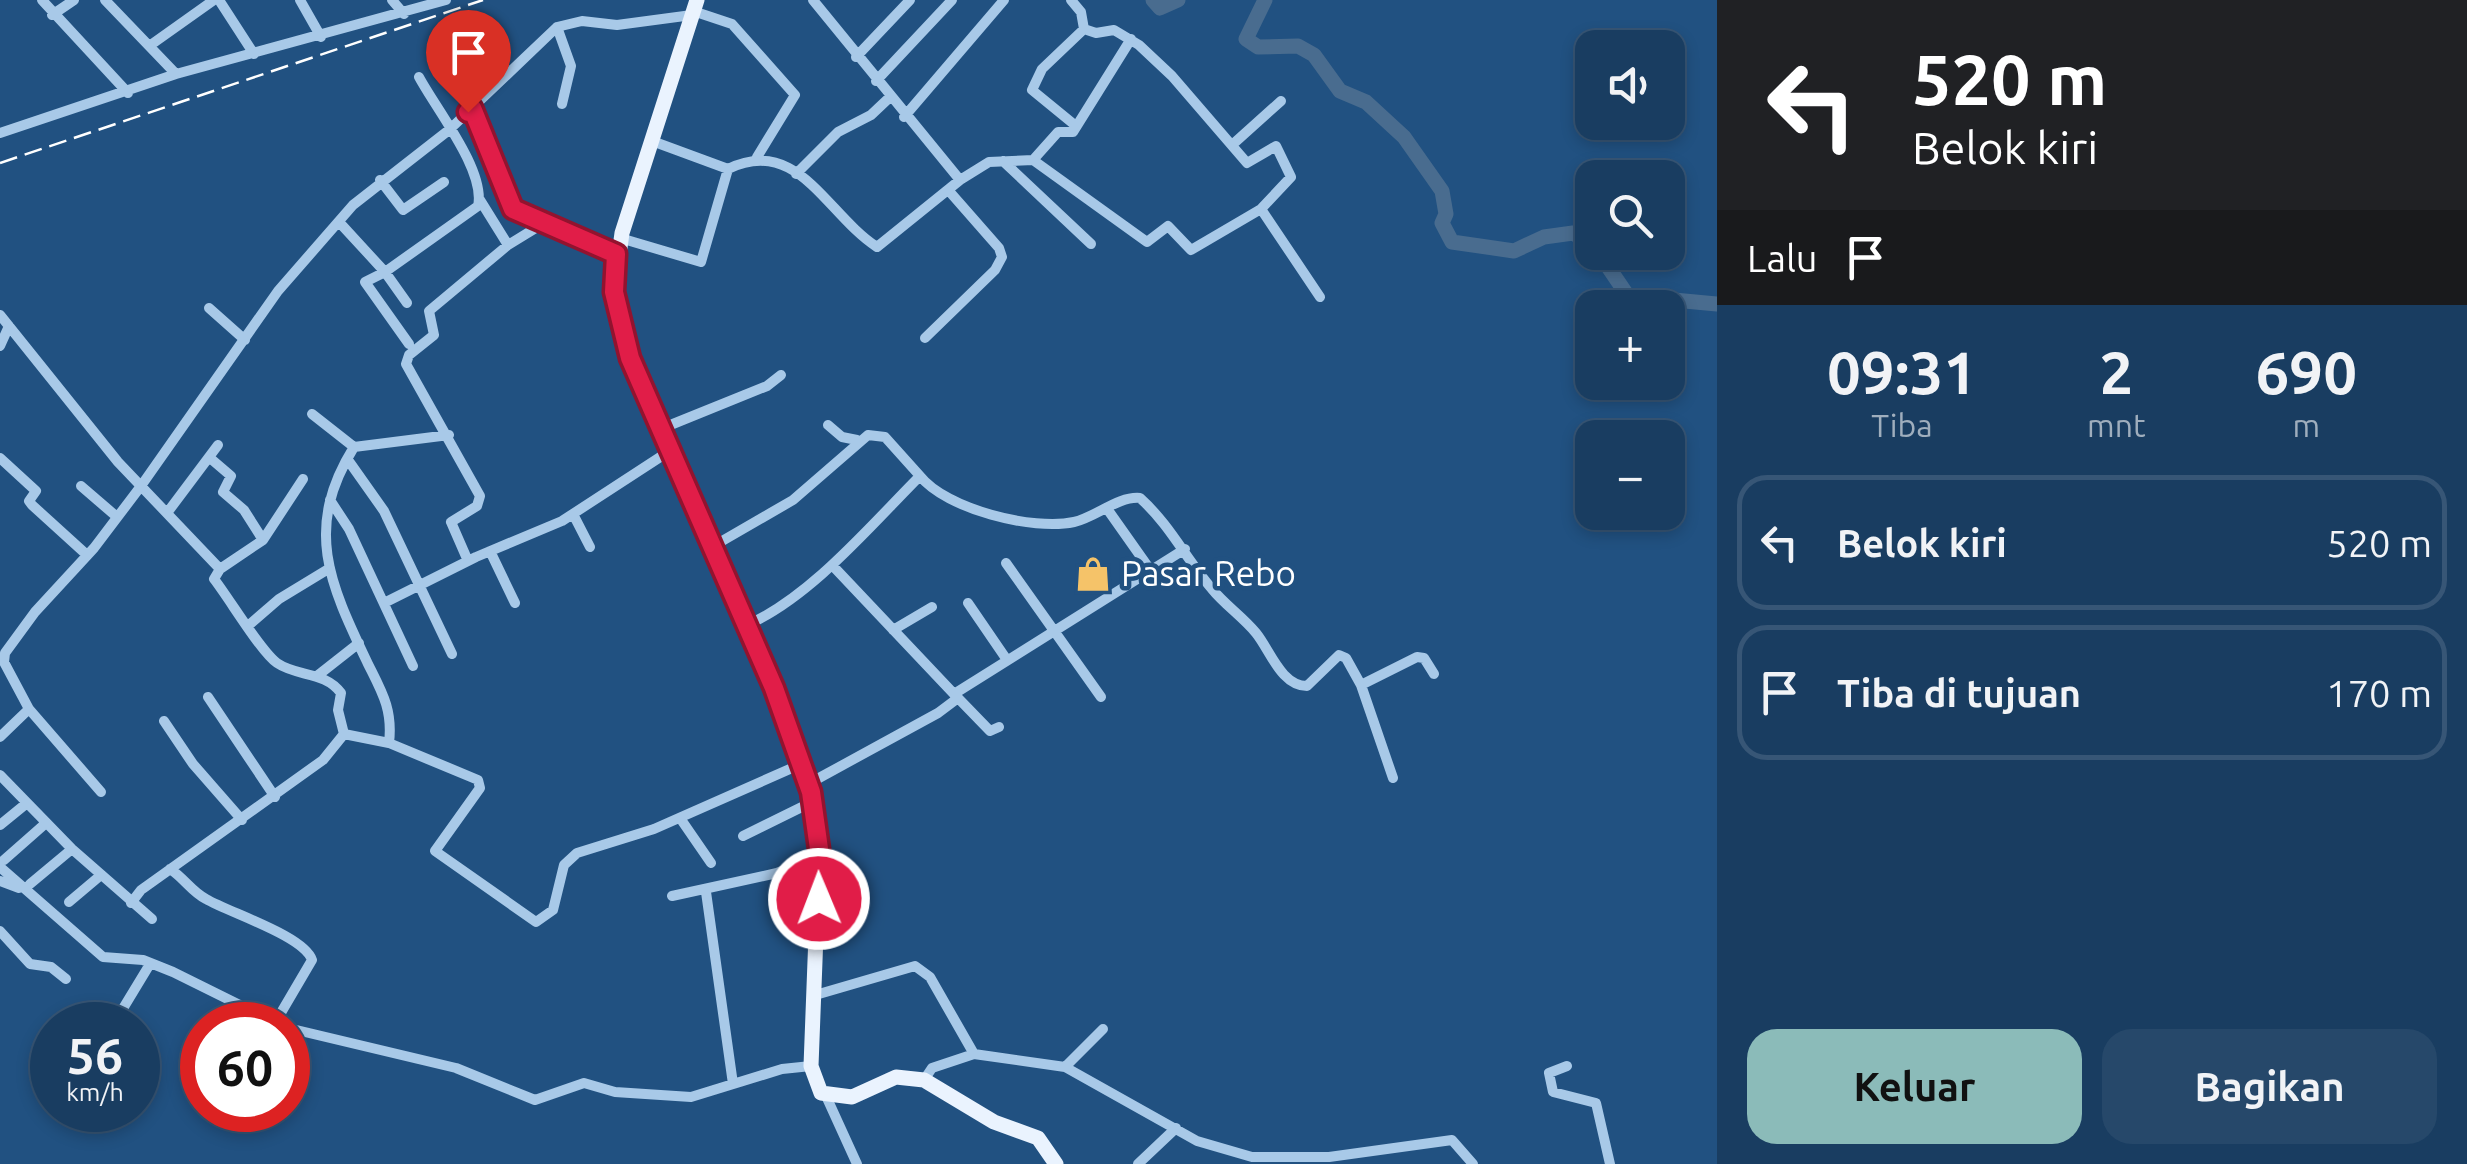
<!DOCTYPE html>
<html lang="id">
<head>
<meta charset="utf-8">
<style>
  body { margin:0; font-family:Ubuntu,sans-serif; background:#26486a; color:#f1f3f6; height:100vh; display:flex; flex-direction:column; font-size:38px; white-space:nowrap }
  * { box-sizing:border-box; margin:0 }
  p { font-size:32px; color:#9faebd }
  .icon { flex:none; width:55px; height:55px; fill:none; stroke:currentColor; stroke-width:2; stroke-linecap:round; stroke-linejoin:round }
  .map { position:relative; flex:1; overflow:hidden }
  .details { display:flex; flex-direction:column; background:#193d61; width:750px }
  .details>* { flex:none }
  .hud { background:#202124; color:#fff; overflow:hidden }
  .buttons { position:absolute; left:1575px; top:30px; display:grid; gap:20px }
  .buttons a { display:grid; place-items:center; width:110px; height:110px; border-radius:20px; background:#193d61; box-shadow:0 5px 15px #0003,0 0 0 2px #375676; font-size:50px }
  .speed { position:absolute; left:30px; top:1002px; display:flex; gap:20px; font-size:50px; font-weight:700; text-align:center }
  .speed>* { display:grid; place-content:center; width:130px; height:130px; border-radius:50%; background:#193d61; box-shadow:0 5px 15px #0003,0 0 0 2px #375676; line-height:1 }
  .speed small { font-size:25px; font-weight:400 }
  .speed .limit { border:15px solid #d22; background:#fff; color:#111 }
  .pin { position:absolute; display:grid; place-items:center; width:85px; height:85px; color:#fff; margin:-102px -42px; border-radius:50% 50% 50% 0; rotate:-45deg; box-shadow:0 0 10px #0007 }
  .pin .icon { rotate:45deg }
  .me { position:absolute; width:110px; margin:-55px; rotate:359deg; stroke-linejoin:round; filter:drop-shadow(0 0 8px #0008) }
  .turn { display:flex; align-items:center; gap:35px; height:210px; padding:0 30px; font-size:45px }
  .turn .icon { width:130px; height:130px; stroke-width:2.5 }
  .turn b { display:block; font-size:70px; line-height:85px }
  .then { display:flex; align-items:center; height:95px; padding:0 30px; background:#0003; gap:20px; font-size:38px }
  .eta { display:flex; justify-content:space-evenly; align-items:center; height:170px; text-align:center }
  .eta b { font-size:60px; font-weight:700; line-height:70px }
  .primary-button { display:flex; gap:20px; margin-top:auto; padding:20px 30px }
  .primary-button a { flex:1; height:115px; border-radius:30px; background:#8bbbb9; color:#111; font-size:40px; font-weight:700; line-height:115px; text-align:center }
  .primary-button a+a { background:#26486a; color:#f1f3f6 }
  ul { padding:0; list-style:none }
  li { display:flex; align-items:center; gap:30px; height:135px; margin:0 20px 15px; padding:0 10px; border:5px solid #375676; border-radius:30px }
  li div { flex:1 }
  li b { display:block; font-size:38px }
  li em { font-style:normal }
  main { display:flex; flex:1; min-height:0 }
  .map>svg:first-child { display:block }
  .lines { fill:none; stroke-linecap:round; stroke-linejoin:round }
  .river { stroke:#496c8f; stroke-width:15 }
  .street { stroke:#a8c9e8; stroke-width:10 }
  .primary { stroke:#eaf3fe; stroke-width:15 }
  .rail { stroke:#fff; stroke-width:2.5; stroke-dasharray:18 8; stroke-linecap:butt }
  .route-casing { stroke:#92132f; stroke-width:25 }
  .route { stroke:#e11d48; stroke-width:18 }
  .labels { text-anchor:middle; stroke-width:9; stroke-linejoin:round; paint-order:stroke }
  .poi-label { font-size:35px; fill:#fff; stroke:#215181; text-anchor:start }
</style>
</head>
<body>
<main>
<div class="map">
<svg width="1717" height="1164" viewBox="0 0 1717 1164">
  <rect width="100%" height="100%" fill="#215181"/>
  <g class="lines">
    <path class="river" d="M1153 0 1160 8 1178 0
      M1265 0 1246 39 1258 47 1298 46 1314 55 1340 91 1366 102 1404 137 1442 191 1446 214 1442 223 1452 242 1514 251 1544 237 1573 233 1592 245
      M1598 252 1636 308
      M1668 309 1674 300 1717 304"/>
    <path class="street" d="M42 0 128 93
      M105 0 176 74
      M219 0 254 54
      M300 0 321 37
      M392 0 404 14
      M813 0 960 180 989 162 1033 160 1147 242 1168 226 1191 250 1261 209
      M1071 0 1081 12 1084 29 1096 33 1114 30 1139 45 1172 76 1247 163 1276 146 1291 177 1261 209 1320 297
      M693 11 732 24 795 95 757 157
      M52 15 74 0
      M557 27 571 66 562 104
      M152 44 214 0
      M856 57 910 0
      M876 81 952 0
      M472 108 490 143 509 205 544 224
      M904 117 1004 0
      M1076 126 1032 90 1042 69 1084 29
      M0 133 176 74 446 0
      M652 141 728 169C798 135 826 214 877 247L960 180
      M1232 145 1281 101
      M1033 160 1058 132H1073L1131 39
      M1003 161 1091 244
      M796 174 838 132 871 115 889 98
      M380 180 403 210 444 182
      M480 200 508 245
      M339 222 385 272 478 206C486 171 436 109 419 77
      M620 238 701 262 728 169
      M407 303 385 272 365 282 409 344
      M209 308 245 340
      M0 315 118 462 220 569 214 579C229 598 261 652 277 663 297 677 325 671 341 693L338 710 344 734 323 760 141 890 131 903
      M925 338 995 270 1002 257 999 248 949 191
      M0 346 9 326
      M312 414 354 447
      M828 425 842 437 857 440
      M663 428 767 386 781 375
      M0 458 36 491 29 501 32 505 87 555
      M210 458 231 476 223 492 244 510 263 540 220 569
      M348 460 384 511 452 654
      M81 486 117 517
      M330 500 349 529 413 666
      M1108 510 1151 571
      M167 513 218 445
      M573 514 590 547
      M263 540 303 479
      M710 548 793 500 868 435 885 437 920 476
      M490 551 515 603
      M468 561 451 522 477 506 480 496 406 364 409 355 434 335 429 311 508 245 539 226 616 253
      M1006 563 1101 697
      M832 565 954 694
      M384 603 476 557 562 521 671 450
      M968 603 1007 660
      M249 625 279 599 330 568
      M747 625C811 597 871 525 920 476 946 509 1033 531 1074 522 1096 517 1118 496 1140 498 1170 525 1186 559 1212 589 1225 605 1243 617 1256 633 1270 650 1281 686 1307 686L1339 655 1346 658 1361 685 1417 657 1424 658 1434 674
      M893 630 932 607
      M317 676 359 643
      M1361 685 1393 778
      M208 697 275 797
      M958 698 990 731 999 727
      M29 709 101 792
      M164 721 193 764 242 820
      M344 734 389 743C393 710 382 692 368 664 330 584 303 529 354 447L449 435
      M0 737 29 709 4 662 5 653 35 612 94 548 141 486 278 291 353 205 449 130 557 27 582 21 617 25 692 15
      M389 743 478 780 480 788 435 851 536 922 553 910 564 865 577 853 654 829 799 765
      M0 775 72 849 152 919
      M808 784 938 713 958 698 954 694 1185 549
      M680 818 711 863
      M0 825 27 803
      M743 836 812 802
      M4 860 46 823
      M0 867 103 957 143 960 173 972 280 1025
      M170 869C184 878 192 892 206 899 230 913 304 936 312 960L275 1023
      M0 881 19 888
      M30 884 72 849
      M706 892 733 1084
      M672 896 777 873 819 856
      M69 902 101 875
      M0 931 30 964 51 967 66 979
      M812 996 915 966 930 977 974 1054 1065 1067 1197 1141 1252 1157H1329L1452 1140 1473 1164
      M113 1025 150 964
      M288 1028 456 1068 535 1100 584 1083 615 1092 691 1097 782 1069 811 1066
      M50 1029 52 1031
      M1567 1066 1549 1073 1553 1092 1596 1103 1610 1164
      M1065 1067 1103 1029
      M924 1080 932 1068 974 1054
      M826 1096 857 1164
      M1138 1164 1176 1128"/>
    <path class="primary" d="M697 0 622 233 614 292 630 358 773 688 811 792 819 856 811 1066 821 1093 852 1097 896 1077 924 1080 994 1122 1038 1138 1056 1164"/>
    <path class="rail" d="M0 163 483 0"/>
  </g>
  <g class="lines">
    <defs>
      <path id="route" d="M468 112 472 108 513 209 616 254 614 292 630 358 774 688 811 792 820 856 819 899"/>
    </defs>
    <use href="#route" class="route-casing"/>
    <use href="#route" class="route"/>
  </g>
  <defs>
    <symbol id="shop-bare" viewBox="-9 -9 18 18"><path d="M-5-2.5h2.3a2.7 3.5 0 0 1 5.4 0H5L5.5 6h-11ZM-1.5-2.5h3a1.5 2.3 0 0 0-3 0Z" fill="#f5c369" stroke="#215181" stroke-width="2.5" paint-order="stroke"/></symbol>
  </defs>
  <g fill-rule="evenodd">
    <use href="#shop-bare" x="1068" y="549" width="50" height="50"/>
  </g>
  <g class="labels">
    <g class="poi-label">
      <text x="1121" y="586">Pasar Rebo</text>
    </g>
  </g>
</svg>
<div class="buttons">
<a><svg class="icon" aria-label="sound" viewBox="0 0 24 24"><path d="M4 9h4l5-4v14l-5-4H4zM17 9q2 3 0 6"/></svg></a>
<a><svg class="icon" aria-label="search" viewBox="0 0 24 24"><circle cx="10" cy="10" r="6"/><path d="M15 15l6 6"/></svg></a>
<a>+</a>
<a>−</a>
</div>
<div class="speed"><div>56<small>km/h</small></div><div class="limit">60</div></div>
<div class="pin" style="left:468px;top:112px;background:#d93025"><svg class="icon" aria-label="arrive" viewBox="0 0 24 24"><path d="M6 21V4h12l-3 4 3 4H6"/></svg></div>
<svg class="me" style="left:819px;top:899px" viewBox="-20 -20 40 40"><circle r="17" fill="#e11d48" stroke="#fff" stroke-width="3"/><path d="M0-11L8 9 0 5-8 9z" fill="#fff"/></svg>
</div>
<section class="details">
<div class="hud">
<div class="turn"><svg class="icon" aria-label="left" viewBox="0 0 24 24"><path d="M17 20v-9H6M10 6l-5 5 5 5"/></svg><div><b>520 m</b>Belok kiri</div></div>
<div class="then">Lalu<svg class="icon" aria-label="arrive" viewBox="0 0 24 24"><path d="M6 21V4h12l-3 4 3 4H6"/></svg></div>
</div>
<div class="eta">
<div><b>09:31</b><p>Tiba</p></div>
<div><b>2</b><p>mnt</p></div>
<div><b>690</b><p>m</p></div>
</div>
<ul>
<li><svg class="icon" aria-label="left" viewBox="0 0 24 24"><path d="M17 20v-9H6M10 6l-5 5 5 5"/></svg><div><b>Belok kiri</b></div><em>520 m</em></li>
<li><svg class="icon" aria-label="arrive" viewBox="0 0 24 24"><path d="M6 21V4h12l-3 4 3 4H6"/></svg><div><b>Tiba di tujuan</b></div><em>170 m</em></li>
</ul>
<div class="primary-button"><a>Keluar</a><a>Bagikan</a></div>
</section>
</main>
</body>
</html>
